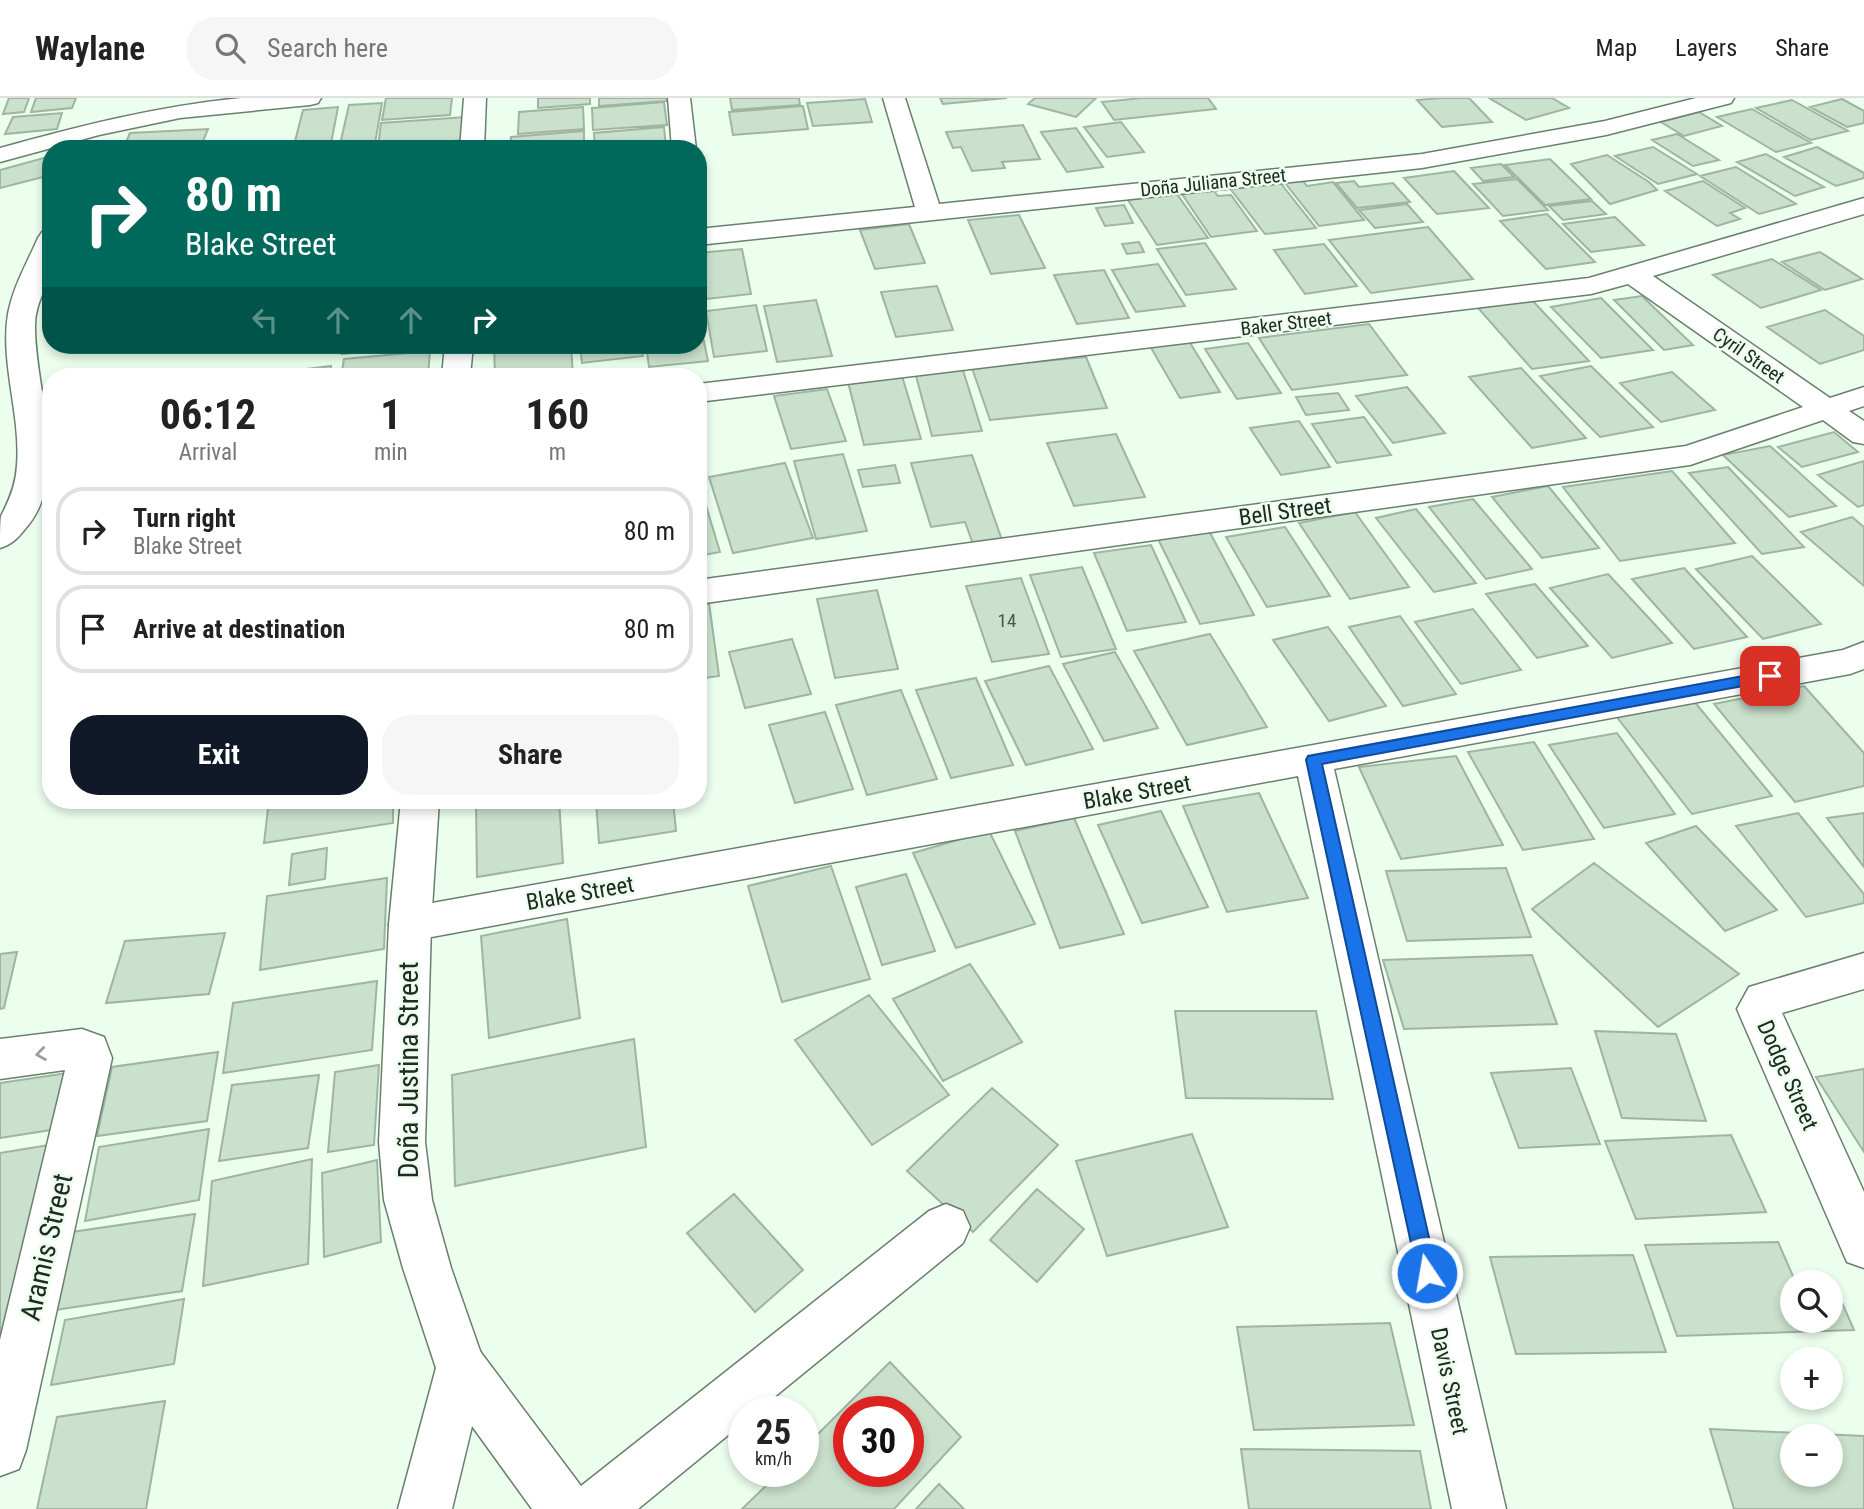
<!DOCTYPE html>
<html lang="en">
<head>
<meta charset="utf-8">
<style>
  body { margin:0; font-family:"Roboto Condensed",sans-serif; background:#f6f6f6; color:#222; height:100vh; display:flex; flex-direction:column; font-size:26px; white-space:nowrap }
  * { box-sizing:border-box; margin:0 }
  p { font-size:23px; color:#767676 }
  .icon { flex:none; width:38px; height:38px; fill:none; stroke:currentColor; stroke-width:2; stroke-linecap:round; stroke-linejoin:round }
  .map { position:relative; flex:1; overflow:hidden }
  .drawer { position:absolute; left:42px; top:270px; width:665px; height:441px; display:flex; flex-direction:column; background:#fff; border-radius:28px; box-shadow:0 4px 10px #0003 }
  .drawer>* { flex:none }
  .top-card { position:absolute; left:42px; top:42px; width:665px; height:214px; border-radius:28px; box-shadow:0 4px 10px #0003; background:#00695c; color:#fff; overflow:hidden }
  .controls { position:absolute; left:1780px; top:1172px; display:grid; gap:14px }
  .controls a { display:grid; place-items:center; width:63px; height:63px; border-radius:50%; background:#fff; box-shadow:0 4px 10px #0003; font-size:35px }
  .speed { position:absolute; left:728px; top:1298px; display:flex; gap:14px; font-size:35px; font-weight:700; text-align:center }
  .speed>* { display:grid; place-content:center; width:91px; height:91px; border-radius:50%; background:#fff; box-shadow:0 4px 10px #0003; line-height:1 }
  .speed small { font-size:18px; font-weight:400 }
  .speed .limit { border:10px solid #d22; background:#fff; color:#111 }
  .pin { position:absolute; display:grid; place-items:center; width:60px; height:60px; color:#fff; margin:-30px; border-radius:14px; box-shadow:0 4px 10px #0006 }
  .me { position:absolute; width:77px; margin:-38px; rotate:348deg; stroke-linejoin:round; filter:drop-shadow(0 0 5px #0008) }
  .turn { display:flex; align-items:center; gap:24px; height:147px; padding:0 28px; font-size:32px }
  .turn .icon { width:91px; height:91px; stroke-width:2.5 }
  .turn b { display:block; font-size:49px; line-height:60px }
  .lanes { display:flex; align-items:center; height:66px; padding:0 28px; background:#0003; justify-content:center; gap:35px; direction:ltr }
  .lanes .off { opacity:.35 }
  .eta { display:flex; justify-content:space-evenly; align-items:center; height:119px; text-align:center }
  .eta b { font-size:42px; font-weight:700; line-height:49px }
  .action { display:flex; gap:14px; margin-top:auto; padding:14px 28px }
  .action a { flex:1; height:80px; border-radius:28px; background:#111827; color:#fff; font-size:28px; font-weight:700; line-height:80px; text-align:center }
  .action a+a { background:#f6f6f6; color:#222 }
  ul { padding:0; list-style:none }
  li { display:flex; align-items:center; gap:21px; height:88px; margin:0 14px 10px; padding:0 14px; border:4px solid #e0e0e0; border-radius:28px }
  li div { flex:1 }
  li b { display:block; font-size:26px }
  li em { font-style:normal }
  header { display:flex; align-items:center; gap:42px; box-sizing:border-box; height:98px; padding:0 35px; background:#fff; border-bottom:2px solid #e0e0e0 }
  header strong { font-size:33px }
  nav { display:flex; gap:38px; margin-inline-start:auto; font-size:24px }
  .search { width:490px; height:63px; background:#f6f6f6; display:flex; align-items:center; gap:18px; box-sizing:border-box; padding:0 24px; border-radius:28px; color:#767676; font-size:26px }
  .map>svg:first-child { display:block }
  .building { fill:#cae1cd; stroke:#9fb5a2; stroke-width:2; fill-rule:evenodd }
  .lines { fill:none; stroke-linecap:round; stroke-linejoin:round }
  .minor-casing { stroke:#6b7f6e; stroke-width:3 }
  .tertiary-casing { stroke:#6b7f6e; stroke-width:3 }
  .minor { fill:#fff; fill-rule:evenodd }
  .tertiary { fill:#fff; fill-rule:evenodd }
  .oneway { stroke:#9b9f9c }
  .route { fill:#1a73e8; stroke:#114b97; stroke-width:2 }
  .labels { text-anchor:middle; stroke-width:5; stroke-linejoin:round; paint-order:stroke }
  .far-street-label { font-size:19px; fill:#212922; stroke:#ecfeee }
  .number-label { font-size:19px; fill:#4b574d }
  .street-label { font-size:23px; fill:#212922; stroke:#ecfeee }
  .near-street-label { font-size:28px; fill:#212922; stroke:#ecfeee }
</style>
</head>
<body>
<header>
<strong>Waylane</strong>
<div class="search"><svg class="icon" aria-label="search" viewBox="0 0 24 24"><circle cx="10" cy="10" r="6"/><path d="M15 15l6 6"/></svg>Search here</div>
<nav><a>Map</a><a>Layers</a><a>Share</a></nav>
</header>
<div class="map">
<svg width="1864" height="1411" viewBox="0 0 1864 1411">
  <rect width="100%" height="100%" fill="#ecfeee"/>
  <path class="building" d="M9 0H29L24 14 3 16Z
    M36 0H76L72 10 31 14Z
    M386 0H452L450 17 382 22Z
    M538 0H590V6L538 10Z
    M599 0H666L667 3 599 8Z
    M730 0H799L800 7 732 12Z
    M940 0H1007L943 6Z
    M1035 0H1096L1076 19 1028 6Z
    M1142 0H1208L1216 11 1114 22 1102 4Z
    M1441 0H1469L1492 24 1442 29 1417 2Z
    M1489 0H1552L1569 10 1526 22Z
    M865 1 872 24 813 28 807 5Z
    M1842 1 1864 13V25L1847 29 1810 9Z
    M1792 2 1848 33 1811 42 1756 10Z
    M664 4 667 27 593 32 592 10Z
    M382 5 374 51H339L349 7Z
    M803 8 808 31 733 37 729 14Z
    M338 9 330 51H293L303 12Z
    M583 9 584 31 518 36 519 14Z
    M1752 11 1811 45 1776 54 1717 19Z
    M1699 14 1722 28 1684 38 1661 24Z
    M62 15 57 31 5 36 13 19Z
    M465 19 463 42 378 49 381 25Z
    M1121 24 1144 54 1107 59 1084 29Z
    M1023 27 1040 61 1002 64 1005 70 972 73 961 49 953 50 946 34Z
    M664 29 666 50 595 51 594 35Z
    M1076 30 1103 69 1067 74 1041 34Z
    M208 31 200 51H123L130 35Z
    M584 33V51H510L511 39Z
    M1677 36 1719 62 1693 68 1652 42Z
    M1653 49 1697 76 1658 86 1615 58Z
    M1817 49 1864 75V80L1836 88 1784 59Z
    M1766 56 1824 89 1795 98 1737 64Z
    M1607 57 1649 84 1657 92 1610 106 1571 66Z
    M51 58V77L0 90V72Z
    M1550 61 1591 101 1545 107 1505 67Z
    M1501 66 1514 79 1483 83 1471 70Z
    M1736 69 1796 106 1759 116 1700 78Z
    M1454 73 1489 110 1437 116 1404 80Z
    M1300 79 1307 88 1333 84 1364 122 1319 128 1282 81Z
    M1517 81 1548 112 1503 118 1473 86Z
    M1279 83 1316 130 1265 136 1229 89Z
    M1354 83 1359 89 1393 85 1410 104 1357 110 1336 85Z
    M1703 83 1745 110 1730 115 1740 121 1717 128 1665 93Z
    M1214 93 1218 98 1231 97 1257 133 1211 139 1182 96Z
    M1177 96 1208 140 1157 147 1128 102Z
    M1592 103 1606 116 1563 122 1549 108Z
    M1407 106 1423 124 1375 130 1359 112Z
    M1124 107 1133 125 1105 128 1096 110Z
    M1547 116 1595 164 1546 171 1500 123Z
    M1019 117 1045 170 991 176 968 122Z
    M1615 119 1644 147 1591 154 1563 126Z
    M909 126 925 165 875 171 860 132Z
    M1428 129 1473 181 1371 195 1329 142Z
    M1139 144 1144 154 1127 156 1122 146Z
    M1205 145 1236 191 1186 197 1157 151Z
    M1324 146 1357 188 1305 196 1274 152Z
    M742 151 751 196 698 202V155Z
    M1820 154 1862 181 1825 192 1782 164Z
    M1772 161 1821 192 1761 210 1713 177Z
    M1158 166 1185 208 1136 214 1112 172Z
    M1104 172 1129 220 1077 226 1054 177Z
    M937 188 953 232 896 239 881 194Z
    M1642 198 1693 247 1664 252 1614 202Z
    M1601 200 1653 252 1601 260 1551 209Z
    M816 202 832 258 777 264 764 208Z
    M1532 202 1589 263 1532 271 1478 210Z
    M756 207 767 253 714 259 706 213Z
    M1825 212 1864 238V252L1820 266 1767 229Z
    M698 215 708 263 649 269 646 247H698Z
    M1369 226 1407 277 1292 292 1259 240Z
    M1189 243 1220 294 1180 300 1150 248Z
    M1248 245 1281 295 1237 301 1205 251Z
    M344 247H430L342 256Z
    M494 247H571L573 278H495Z
    M580 247H641L643 258 582 265Z
    M430 253 428 278H341L344 261Z
    M1086 259 1107 310 990 322 972 270Z
    M331 268 330 278H283L284 274Z
    M1591 268 1653 329 1600 339 1540 278Z
    M962 269 982 333 932 338 915 274Z
    M1521 270 1586 340 1532 350 1469 279Z
    M1672 274 1715 312 1661 324 1620 285Z
    M902 278 921 341 864 347 848 284Z
    M1407 289 1445 335 1393 345 1356 298Z
    M827 291 846 343 791 351 774 298Z
    M1338 295 1349 312 1306 317 1296 299Z
    M1364 319 1391 357 1337 365 1312 326Z
    M1299 323 1330 369 1281 377 1250 330Z
    M1834 334 1858 354 1802 369 1778 349Z
    M1116 336 1145 399 1074 408 1047 345Z
    M1770 348 1836 408 1789 419 1723 357Z
    M843 356 867 433 816 441 794 363Z
    M972 357 1002 442 973 446 965 424 931 429 911 365Z
    M1864 363V407L1858 409 1818 377Z
    M785 365 813 440 733 455 709 379Z
    M895 367 900 385 863 389 858 372Z
    M1728 369 1804 449 1762 456 1689 375Z
    M1672 373 1735 445 1620 463 1563 389Z
    M698 381 720 454 698 458Z
    M1548 388 1599 450 1542 460 1492 399Z
    M1473 401 1532 471 1486 481 1429 409Z
    M1416 411 1476 485 1434 494 1376 420Z
    M1355 414 1409 489 1350 501 1299 425Z
    M1852 419 1864 429V488L1801 434Z
    M1285 429 1330 498 1267 509 1226 439Z
    M1208 431 1254 517 1200 526 1157 439Z
    M1151 447 1186 524 1127 533 1094 455Z
    M1752 458 1821 526 1763 541 1696 471Z
    M1082 469 1116 551 1061 559 1030 477Z
    M1684 470 1747 539 1694 551 1632 481Z
    M1608 476 1672 545 1612 560 1550 490Z
    M1021 480 1049 556 992 564 966 488Z
    M1535 486 1588 548 1537 560 1486 496Z
    M877 492 898 571 835 580 817 501Z
    M709 505 719 578 698 581V506Z
    M1473 511 1521 572 1461 586 1415 524Z
    M1400 518 1456 596 1403 608 1349 529Z
    M1328 529 1386 608 1329 623 1273 542Z
    M1210 536 1267 629 1187 647 1134 553Z
    M792 541 811 596 745 610 729 554Z
    M1115 554 1158 630 1104 643 1063 566Z
    M1049 568 1093 651 1026 667 985 583Z
    M976 580 1013 667 951 680 916 592Z
    M1804 588 1864 655V688L1795 704 1714 606Z
    M901 592 937 681 867 697 836 607Z
    M1693 602 1772 698 1692 716 1616 618Z
    M825 614 853 691 795 705 769 627Z
    M1617 635 1675 716 1604 730 1549 647Z
    M1534 644 1594 741 1523 752 1468 654Z
    M1456 658 1503 747 1401 761 1359 669Z
    M1259 695 1308 800 1227 814 1183 708Z
    M269 702H393V725L264 745Z
    M476 702H559L563 765 477 779Z
    M596 702H673L676 733 599 745Z
    M1161 713 1208 809 1142 825 1098 727Z
    M1798 715 1864 796V805L1806 819 1736 728Z
    M1864 715V769L1827 720Z
    M1074 720 1124 836 1060 850 1015 733Z
    M1696 728 1777 812 1725 833 1646 745Z
    M989 733 1035 826 956 850 913 755Z
    M327 750 325 781 289 787 292 756Z
    M1594 765 1739 876 1658 929 1532 811Z
    M831 768 870 881 782 904 748 788Z
    M1506 770 1531 839 1407 843 1386 773Z
    M906 776 935 853 882 867 856 789Z
    M387 780 384 851 260 872 267 798Z
    M567 821 580 920 489 940 481 838Z
    M225 835 209 896 106 905 125 843Z
    M17 854 4 910 0 911V856Z
    M1532 857 1557 926 1404 931 1383 862Z
    M970 866 1022 944 943 983 893 901Z
    M377 883 372 952 223 975 233 905Z
    M869 897 949 997 872 1047 795 942Z
    M1175 913H1316L1333 1001 1186 1000Z
    M1595 933 1676 936 1706 1023 1622 1020Z
    M634 941 646 1049 455 1088 452 977Z
    M218 954 207 1023 97 1038 112 969Z
    M379 967 374 1047 328 1054 335 974Z
    M1571 970 1600 1046 1519 1050 1491 975Z
    M1864 971V1054L1816 979Z
    M68 975 57 1031 0 1040V985Z
    M319 977 308 1050 219 1063 232 987Z
    M992 990 1058 1047 973 1134 907 1073Z
    M209 1031 199 1102 85 1123 99 1049Z
    M1192 1036 1228 1129 1107 1158 1076 1063Z
    M1731 1037 1766 1114 1636 1121 1605 1043Z
    M49 1047 0 1276V1055Z
    M312 1061 308 1166 203 1188 212 1083Z
    M377 1062 381 1144 324 1159 322 1075Z
    M1037 1091 1084 1131 1037 1184 990 1142Z
    M734 1096 803 1172 755 1214 687 1135Z
    M195 1116 182 1193 55 1212 72 1134Z
    M1778 1144 1796 1185H1792V1223H1830V1186H1834L1854 1232 1677 1238 1645 1147Z
    M1633 1157 1666 1254 1516 1256 1490 1159Z
    M184 1201 174 1266 51 1287 65 1222Z
    M1390 1225 1414 1327 1254 1332 1237 1229Z
    M890 1264 961 1339 894 1411H742L780 1374H803V1351ZM849 1314H908V1374H849Z
    M165 1303 146 1411H37L57 1319Z
    M1710 1331 1864 1338V1411H1734ZM1792 1339H1830V1377H1792Z
    M1241 1351 1420 1353 1431 1411H1249Z
    M939 1386 964 1411H916Z"/>
  <g class="lines">
    <defs>
      <path id="minor" d="M241 0H321L318 5 310 7 180 20 99 37 0 64V50C80 28 158 8 241 0Z
        M668 0H690L696 51H672Z
        M883 0H905L939 106 1422 56 1605 23 1696 0H1734L1731 5 1606 37 1422 70 698 147V131L915 109Z
        M1864 100V116L1653 178 1830 300 1864 289V308L1849 313 1864 323V346L1853 344 1823 322 1690 367 698 506V482L1686 348 1803 309 1628 186 1591 196 698 304V286L1589 180Z
        M51 132C51 144 53 158 51 170 47 190 35 206 35 227 34 290 72 379 25 431 17 441 12 446 0 450 0 441 0 425 1 418 10 401 16 386 17 367 21 317 0 266 8 216 13 189 27 165 38 140L42 134Z
        M1864 544V571L1850 576 1334 671 1506 1411H1452L1298 678 410 843 395 838 389 826 395 814 410 809 1843 552Z
        M1864 855V891L1782 915 1864 1094V1170L1847 1164 1737 911 1749 889Z
        M82 931 104 939 112 960 26 1352 19 1371 0 1378V1242L65 972 0 981V941Z
        M946 1106 963 1113 970 1129 963 1145 756 1314H744V1324L638 1411H532L443 1288 436 1270 443 1252 461 1245 479 1252 581 1388 929 1113Z"/>
      <path id="tertiary" d="M464 0H486L484 51H460Z
        M445 247H473L470 278H442Z
        M401 702H439L431 826 425 1044 432 1102 451 1170 486 1270 452 1411H398L436 1270 403 1170 384 1102 379 1044 389 826Z"/>
    </defs>
    <use href="#minor" class="minor-casing"/>
    <use href="#tertiary" class="tertiary-casing"/>
    <use href="#minor" class="minor"/>
    <use href="#tertiary" class="tertiary"/>
  </g>
  <defs><path id="oneway-chevron" d="M-2-3.5L2.5 0L-2 3.5" fill="none" stroke-width="1.6" stroke-linecap="round" stroke-linejoin="round" transform="scale(1.75)"/></defs>
  <use class="oneway" href="#oneway-chevron" transform="translate(41 956) rotate(172)"/>
  <path class="route" d="M1770 573 1777 578 1775 582 1322 666 1437 1175 1434 1182 1427 1185 1419 1182 1306 662 1308 658Z"/>
  <g class="labels">
    <g class="far-street-label">
      <text transform="translate(1213 84) rotate(-6)" y="7">Doña Juliana Street</text>
      <text transform="translate(1286 225) rotate(-7)" y="7">Baker Street</text>
      <text transform="translate(1749 257) rotate(35)" y="7">Cyril Street</text>
    </g>
    <g class="number-label">
      <text x="1007" y="529">14</text>
    </g>
    <g class="street-label">
      <text transform="translate(1285 413) rotate(-8)" y="8">Bell Street</text>
      <text transform="translate(1137 694) rotate(-10)" y="8">Blake Street</text>
      <text transform="translate(580 795) rotate(-10)" y="8">Blake Street</text>
      <text transform="translate(1788 977) rotate(66)" y="8">Dodge Street</text>
      <text transform="translate(1450 1283) rotate(78)" y="8">Davis Street</text>
    </g>
    <g class="near-street-label">
      <text transform="translate(408 972) rotate(-90)" y="10">Doña Justina Street</text>
      <text transform="translate(46 1149) rotate(-77)" y="10">Aramis Street</text>
    </g>
  </g>
</svg>
<div class="controls">
<a><svg class="icon" aria-label="search" viewBox="0 0 24 24"><circle cx="10" cy="10" r="6"/><path d="M15 15l6 6"/></svg></a>
<a>+</a>
<a>−</a>
</div>
<div class="speed"><div>25<small>km/h</small></div><div class="limit">30</div></div>
<div class="pin" style="left:1770px;top:578px;background:#d93025"><svg class="icon" aria-label="arrive" viewBox="0 0 24 24"><path d="M6 21V4h12l-3 4 3 4H6"/></svg></div>
<svg class="me" style="left:1427px;top:1175px" viewBox="-20 -20 40 40"><circle r="17" fill="#1a73e8" stroke="#fff" stroke-width="3"/><path d="M0-11L8 9 0 5-8 9z" fill="#fff"/></svg>
<div class="top-card">
<div class="turn"><svg class="icon" aria-label="right" viewBox="0 0 24 24"><path d="M7 20v-9h11M14 6l5 5-5 5"/></svg><div><b>80 m</b>Blake Street</div></div>
<div class="lanes"><svg class="icon off" aria-label="left" viewBox="0 0 24 24"><path d="M17 20v-9H6M10 6l-5 5 5 5"/></svg><svg class="icon off" aria-label="ahead" viewBox="0 0 24 24"><path d="M12 20V5M6 11l6-6 6 6"/></svg><svg class="icon off" aria-label="ahead" viewBox="0 0 24 24"><path d="M12 20V5M6 11l6-6 6 6"/></svg><svg class="icon" aria-label="right" viewBox="0 0 24 24"><path d="M7 20v-9h11M14 6l5 5-5 5"/></svg></div>
</div>
<section class="drawer">
<div class="eta">
<div><b>06:12</b><p>Arrival</p></div>
<div><b>1</b><p>min</p></div>
<div><b>160</b><p>m</p></div>
</div>
<ul>
<li><svg class="icon" aria-label="right" viewBox="0 0 24 24"><path d="M7 20v-9h11M14 6l5 5-5 5"/></svg><div><b>Turn right</b><p>Blake Street</p></div><em>80 m</em></li>
<li><svg class="icon" aria-label="arrive" viewBox="0 0 24 24"><path d="M6 21V4h12l-3 4 3 4H6"/></svg><div><b>Arrive at destination</b></div><em>80 m</em></li>
</ul>
<div class="action"><a>Exit</a><a>Share</a></div>
</section>
</div>
</body>
</html>
